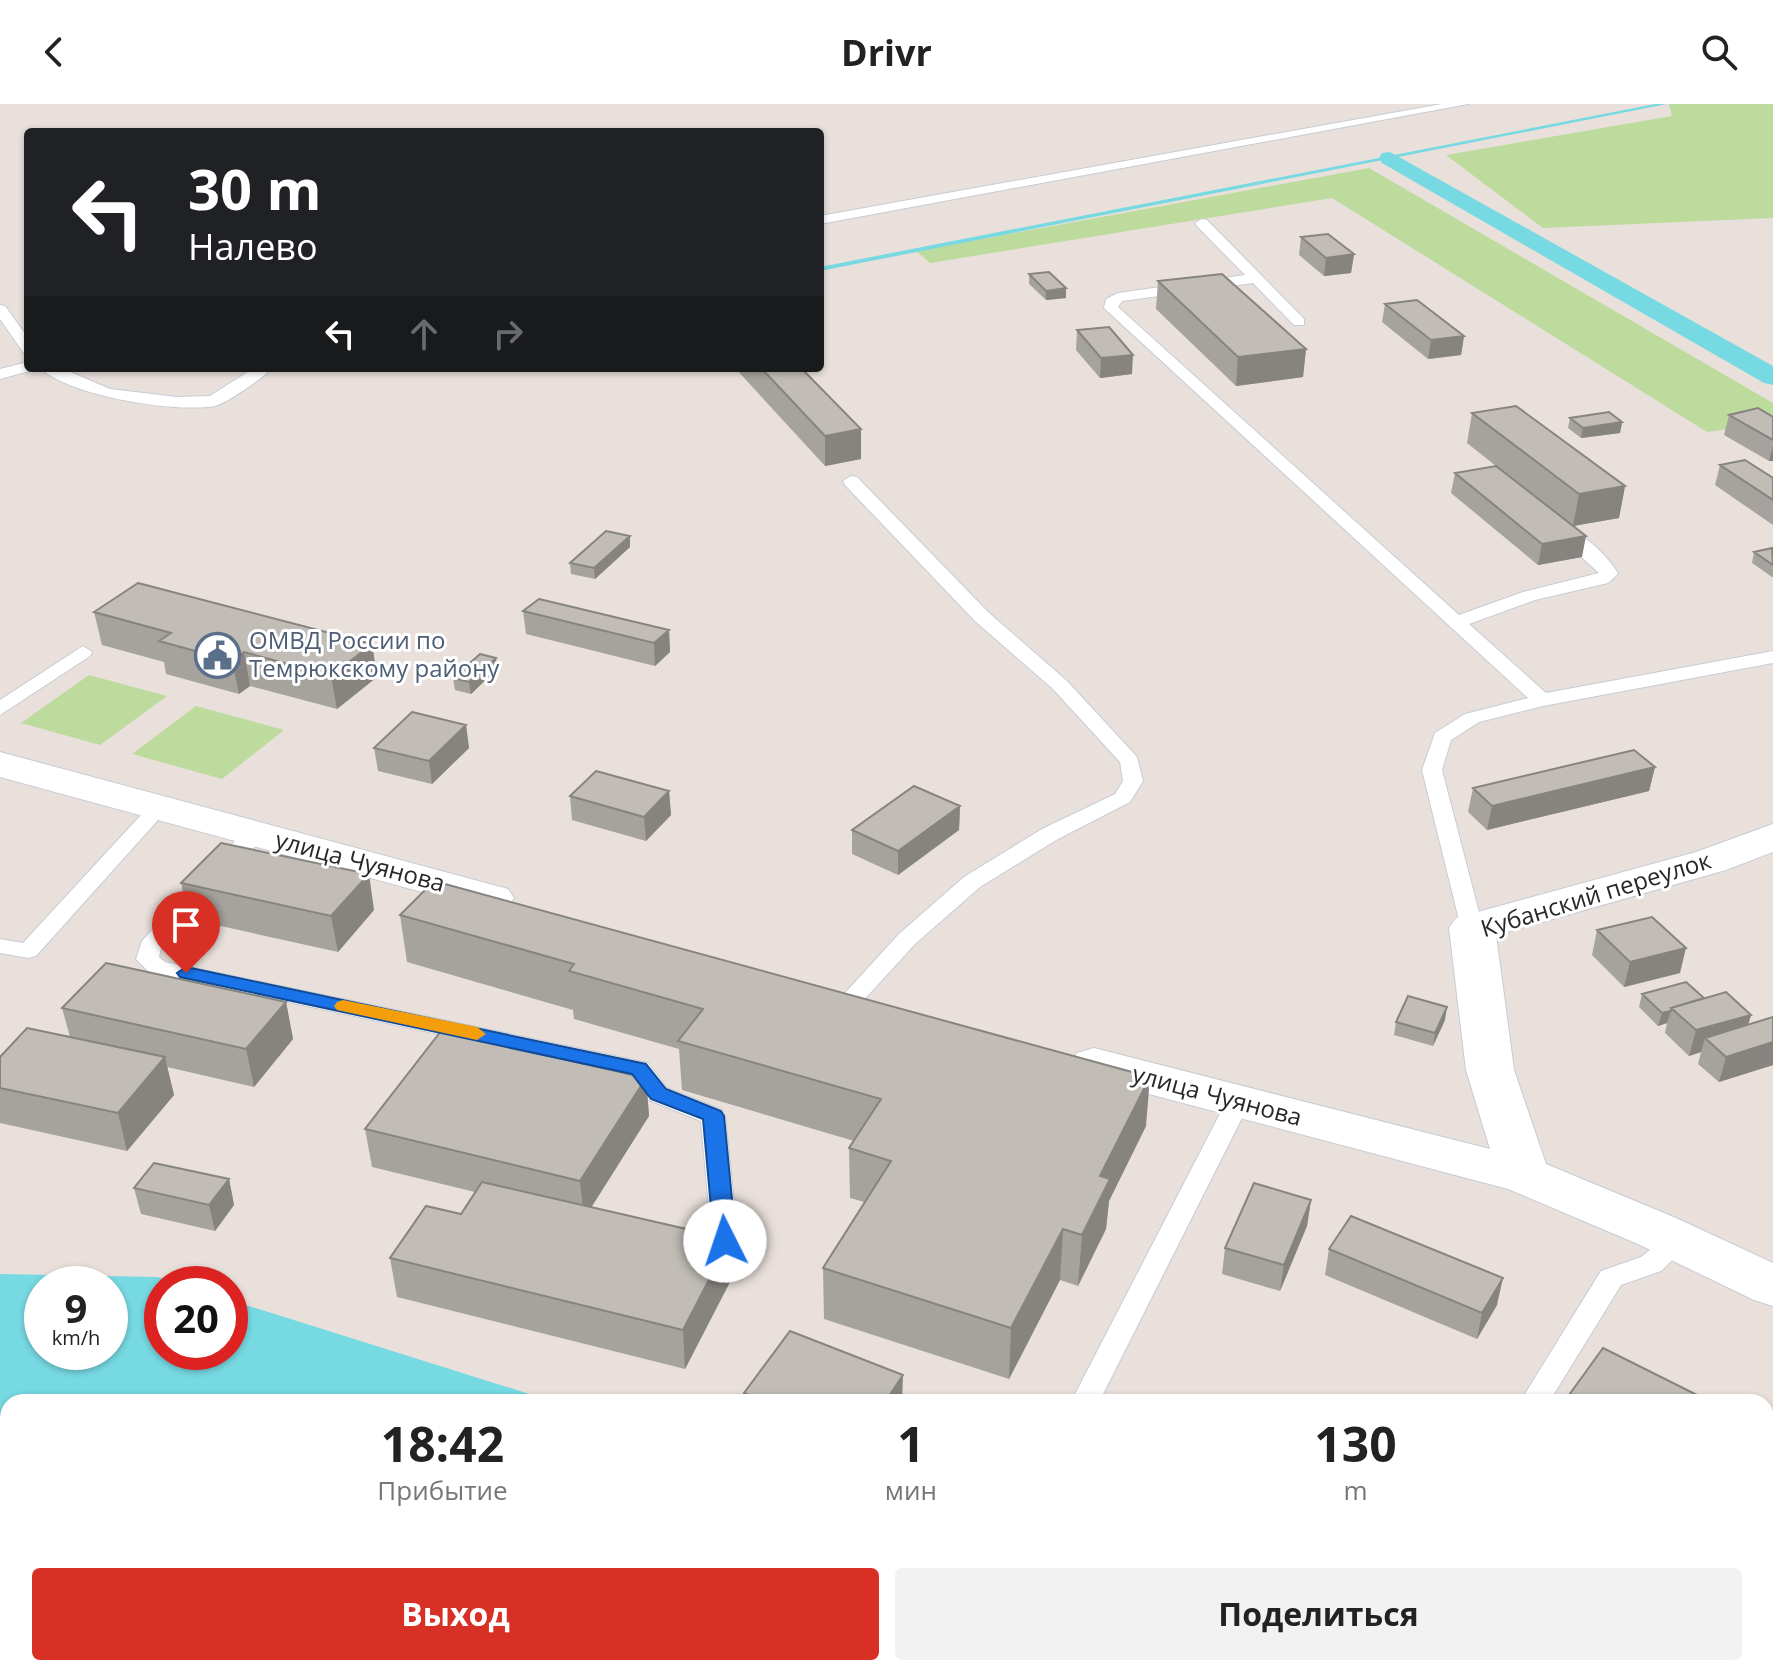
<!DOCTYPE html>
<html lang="ru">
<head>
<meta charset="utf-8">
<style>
  body { margin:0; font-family:"Open Sans",sans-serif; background:#f2f2f2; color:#222; height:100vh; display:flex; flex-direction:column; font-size:30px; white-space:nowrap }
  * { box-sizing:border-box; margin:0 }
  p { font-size:26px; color:#767676 }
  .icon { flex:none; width:44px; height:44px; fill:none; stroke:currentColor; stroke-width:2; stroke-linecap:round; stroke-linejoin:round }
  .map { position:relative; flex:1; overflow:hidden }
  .drawer { position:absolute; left:0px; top:1290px; width:1774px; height:282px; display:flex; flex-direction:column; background:#fff; border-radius:24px 24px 0 0; box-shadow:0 2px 6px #0004 }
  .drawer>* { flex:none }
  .guide { position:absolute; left:24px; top:24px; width:800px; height:244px; border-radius:8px; box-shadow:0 2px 6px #0004; background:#202124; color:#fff; overflow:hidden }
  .speed { position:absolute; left:24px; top:1162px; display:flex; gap:16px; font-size:40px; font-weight:700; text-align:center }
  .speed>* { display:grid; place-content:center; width:104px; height:104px; border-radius:50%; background:#fff; box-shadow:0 2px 6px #0004; line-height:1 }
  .speed small { font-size:20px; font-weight:400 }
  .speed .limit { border:12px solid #d22; background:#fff; color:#111 }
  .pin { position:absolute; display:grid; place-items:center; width:68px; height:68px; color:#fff; margin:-82px -34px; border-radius:50% 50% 50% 0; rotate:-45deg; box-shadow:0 0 8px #0007 }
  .pin .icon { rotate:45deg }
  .me { position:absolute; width:88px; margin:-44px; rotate:356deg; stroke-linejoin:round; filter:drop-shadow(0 0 6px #0008) }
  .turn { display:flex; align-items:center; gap:28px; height:168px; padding:0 32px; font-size:36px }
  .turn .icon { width:104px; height:104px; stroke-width:2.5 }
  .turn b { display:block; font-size:56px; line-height:68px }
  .lanes { display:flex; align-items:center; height:76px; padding:0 32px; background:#0003; justify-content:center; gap:40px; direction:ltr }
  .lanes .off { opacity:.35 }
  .eta { display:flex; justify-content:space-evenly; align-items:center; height:136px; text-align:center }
  .eta b { font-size:48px; font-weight:700; line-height:56px }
  .primary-button { display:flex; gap:16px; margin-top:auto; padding:16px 32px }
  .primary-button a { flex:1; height:92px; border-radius:8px; background:#d93025; color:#fff; font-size:32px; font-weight:700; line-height:92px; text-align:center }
  .primary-button a+a { background:#f2f2f2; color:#222 }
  header { display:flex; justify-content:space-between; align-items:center; height:104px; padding:0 32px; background:#fff; font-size:36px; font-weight:700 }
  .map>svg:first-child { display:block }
  .green { fill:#bddb9c }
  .water { fill:#77d9e2; fill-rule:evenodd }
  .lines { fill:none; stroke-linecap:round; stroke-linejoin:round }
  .stream { fill:#77d9e2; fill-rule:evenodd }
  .canal { fill:#77d9e2; fill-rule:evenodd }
  .lane-casing { stroke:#c6ccd5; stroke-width:2 }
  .street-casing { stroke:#c6ccd5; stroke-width:2 }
  .lane { fill:#fff; fill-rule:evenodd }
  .street { fill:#fff; fill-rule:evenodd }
  .wall { fill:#a6a29d }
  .shaded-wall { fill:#87847f }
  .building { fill:#c1bcb6; stroke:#87847f; stroke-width:2 }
  .route { fill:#1a73e8; stroke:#114b97; stroke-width:2 }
  .slow { fill:#f59e0b }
  .labels { text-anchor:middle; stroke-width:6; stroke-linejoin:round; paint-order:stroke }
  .service-label { font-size:24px; fill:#4e5e75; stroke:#fff; text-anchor:start }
  .street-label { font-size:24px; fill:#282828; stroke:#fff }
</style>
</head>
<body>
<header><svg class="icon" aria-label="back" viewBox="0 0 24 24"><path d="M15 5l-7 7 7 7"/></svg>Drivr<svg class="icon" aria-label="search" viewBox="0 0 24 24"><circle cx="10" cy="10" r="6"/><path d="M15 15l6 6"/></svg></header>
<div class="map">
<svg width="1773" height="1571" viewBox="0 0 1773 1571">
  <rect width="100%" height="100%" fill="#e9e0db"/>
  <path class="green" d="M1669 0H1773V114L1543 124 1446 51 1672 12Z
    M1369 64 1773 299V319L1707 328 1332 94 930 159 916 147Z
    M89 571 167 592 100 641 21 619Z
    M196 602 284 626 222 675 132 650Z"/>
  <path class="water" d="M0 1170 157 1173 180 1180H162V1248H230V1196L555 1298H8V1564H1120L1130 1571H0ZM42 1180H110V1248H42Z"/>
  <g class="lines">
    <path class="stream" d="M1655 0H1667L820 167V163Z"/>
    <path class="canal" d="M1390 48 1773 262V281L1764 279 1382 59 1379 54 1382 49Z"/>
    <defs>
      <path id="lane" d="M1442 0H1468L820 120V112Z
        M1202 115 1207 116 1304 215V221H1294L1253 179 1122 197 1118 203 1459 511 1523 488 1599 469 1555 429 1552 425 1555 421C1572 418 1611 454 1618 470L1608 479 1535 496 1469 520 1546 589 1773 547V559L1543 602 1479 618 1451 636 1442 666 1483 824 1480 829H1464L1461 824 1422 666 1435 629 1465 610 1528 594 1104 204 1106 195 1118 189 1245 171 1197 122 1195 119Z
        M0 201 5 202 28 234V249L23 248 0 215Z
        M28 258V264H35L33 266 0 275V265Z
        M40 264H61L110 285 177 293 210 292 254 264H272C263 274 227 299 215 302 174 309 70 292 40 264Z
        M851 372 857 373 989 509 1067 577 1137 653 1143 677 1130 698 1058 735 980 783 915 840 861 899H845L841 894 845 889 899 830 964 773 1042 725 1115 690 1123 677 1120 658 1053 585 975 517 845 381 843 377Z
        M83 542 92 548 90 552 0 611V596Z
        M159 697 166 699 169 703 166 707 36 852 28 854 0 849V835L23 839 152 699Z
        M255 723 266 729 263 734 161 844 159 853 165 858 648 959 667 984 722 1006 725 1012 738 1137 734 1144 725 1146 716 1144 712 1137 701 1017 649 996 631 971 157 870 149 868 136 855 142 837 247 724Z
        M1238 990 1247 992 1250 998 1099 1298H1071L1226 998 1229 992Z
        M1678 1129 1687 1131 1691 1138 1661 1167 1621 1181 1549 1298H1520L1601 1167 1641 1153 1669 1131Z
        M1415 1564H1449L1446 1571H1412Z"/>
      <path id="street" d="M0 648 508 785 514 794 508 803 492 807 0 673Z
        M1773 720V748L1726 766 1496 831 1514 966 1546 1060 1676 1114 1773 1159V1202L1754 1196 1638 1140 1508 1085 1077 971 1070 960 1077 949 1094 944 1490 1045 1466 966 1449 824 1456 814 1696 748Z"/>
    </defs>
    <use href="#lane" class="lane-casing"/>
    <use href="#street" class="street-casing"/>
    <use href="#lane" class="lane"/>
    <use href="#street" class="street"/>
  </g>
  <path class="wall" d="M1301 133 1354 150 1351 169 1324 172 1299 151Z
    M1029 170 1066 184V194L1046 196 1029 180Z
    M1158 177 1306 245 1303 273 1236 282 1156 205Z
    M1385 200 1464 232 1461 251 1428 255 1382 218Z
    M1077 226 1132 270 1100 274 1076 246Z
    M735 264H801L861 355 825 362Z
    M1472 309 1625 382 1619 414 1573 422 1582 453 1538 461 1451 389 1455 369 1496 362 1467 339Z
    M1729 311 1773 313V357H1769L1724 331Z
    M1570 314 1622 318 1620 329 1581 334 1568 324Z
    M1720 361 1773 374V421L1715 381Z
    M630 432V443L595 475 571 470 570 459Z
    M1773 445V473H1772L1752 459 1754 448Z
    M523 507 669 526 670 548 655 562 526 530Z
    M94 508 372 540 377 573 337 605 250 582 239 590 166 570 164 558 102 541Z
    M496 554 497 565 471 590 455 586 453 574Z
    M466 621 469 644 432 680 378 667 374 644Z
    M1655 663 1649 687 1487 726 1468 708 1473 684Z
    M669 687 671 711 646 737 572 716 570 692Z
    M960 702 959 726 898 771 852 750V726Z
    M181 779 374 806 338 848 189 815Z
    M400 811 1146 1022 1109 1097 1106 1125 1078 1182 1060 1176 1009 1275 824 1215 823 1164 864 1098 850 1094 849 1044 854 1037 682 986 679 945 574 915 573 906 407 858Z
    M1597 826 1680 869 1624 883 1592 851Z
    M1642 890 1751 911 1748 921 1773 913V961L1719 978 1698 960 1701 948 1689 952 1665 929 1667 919 1658 922 1639 903Z
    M286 898 293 935 254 983 167 963 174 991 127 1047 0 1019V953L70 933 62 904Z
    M1445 916 1433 942 1394 931 1396 918Z
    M646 974 649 1012 591 1103 730 1135 732 1174 685 1265 397 1193 390 1154 461 1110 475 1088 372 1063 365 1025Z
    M229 1075 234 1101 215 1127 141 1110 134 1084Z
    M1311 1096 1307 1122 1280 1187 1222 1170 1225 1144Z
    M1329 1145 1497 1201 1477 1235 1325 1171Z
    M744 1289 902 1298H744Z
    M1766 1325 1773 1421 1766 1433Z"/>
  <path class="shaded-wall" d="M1354 150 1351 169 1324 172 1326 154Z
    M1066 184V194L1046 196V187Z
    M1464 232 1461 251 1428 255 1431 236Z
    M1306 245 1303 273 1236 282 1238 253Z
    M1133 251 1132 270 1100 274 1101 254Z
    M1622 318 1620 329 1581 334 1583 324Z
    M861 325V355L825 362V332Z
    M1773 342V357H1769Z
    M1625 382 1619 414 1573 422 1579 390Z
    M630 432V443L595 475 594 464Z
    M1586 432 1582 453 1538 461 1542 440Z
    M669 526 670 548 655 562 654 539Z
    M372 540 377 573 337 605 331 572Z
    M244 548 250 582 239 590 232 557Z
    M496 554 497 565 471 590 469 578Z
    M466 621 469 644 432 680 429 657Z
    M1655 663 1649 687 1487 726 1492 702Z
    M669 687 671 711 646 737 644 713Z
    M960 702 959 726 898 771V747Z
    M369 770 374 806 338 848 331 812Z
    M1686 844 1680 869 1624 883 1630 858Z
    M286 898 293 935 254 983 246 945Z
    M1447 903 1445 916 1433 942 1435 929Z
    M1671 907 1667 919 1658 922 1662 909Z
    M1751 911 1744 936 1705 934 1701 948 1689 952 1696 926Z
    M1773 938V961L1719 978 1726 953Z
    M165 953 174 991 127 1047 118 1009Z
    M1150 973 1146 1022 1109 1097 1106 1125 1078 1182 1082 1131 1100 1072Z
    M646 974 649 1012 584 1115 580 1077Z
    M229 1075 234 1101 215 1127 209 1101Z
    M1311 1096 1307 1122 1280 1187 1284 1161Z
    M1063 1125 1060 1176 1009 1275 1011 1224Z
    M730 1135 732 1174 685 1265 683 1226Z
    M1503 1174 1497 1201 1477 1235 1482 1209Z
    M903 1271 902 1298H885Z
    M1773 1404V1421L1766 1433V1422Z"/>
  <path class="building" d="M1328 130 1354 150 1326 154 1301 133Z
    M1049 168 1066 184 1046 187 1029 170Z
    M1222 170 1306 245 1238 253 1158 177Z
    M1417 196 1464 232 1431 236 1385 200Z
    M1109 223 1133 251 1101 254 1077 226Z
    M761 264H801L861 325 825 332Z
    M1516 302 1625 382 1579 390 1472 309Z
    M1758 304 1773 313V336L1729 311Z
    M1609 308 1622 318 1583 324 1570 314Z
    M1745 356 1773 374V396L1720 361Z
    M1496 362 1586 432 1542 440 1455 369Z
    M606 427 630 432 594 464 570 459Z
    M1772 444 1773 461 1754 448Z
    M138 479 372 540 331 572 244 548 232 557 159 537 171 529 94 508Z
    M539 495 669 526 654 539 523 507Z
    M480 550 496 554 469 578 453 574Z
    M412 608 466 621 429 657 374 644Z
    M1634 646 1655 663 1492 702 1473 684Z
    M596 667 669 687 644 713 570 692Z
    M914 682 960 702 898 747 852 726Z
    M221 739 369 770 331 812 181 779Z
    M434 777 1150 973 1100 1072 1110 1075 1082 1131 1063 1125 1011 1224 823 1164 891 1057 849 1044 881 995 678 937 703 905 569 867 574 860 400 811Z
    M1652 813 1686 844 1630 858 1597 826Z
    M106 859 286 898 246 945 62 904Z
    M1686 878 1704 894 1671 904V907L1662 909 1642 890Z
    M1726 888 1751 911 1696 926 1671 904Z
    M1408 892 1447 903 1435 929 1396 918Z
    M1773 913V938L1726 953 1705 934Z
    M27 924 165 953 118 1009 0 984V953Z
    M441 927 646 974 580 1077 365 1025Z
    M154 1059 229 1075 209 1101 134 1084Z
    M482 1078 730 1135 683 1226 390 1154 426 1102 461 1110Z
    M1254 1079 1311 1096 1284 1161 1225 1144Z
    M1351 1112 1503 1174 1482 1209 1329 1145Z
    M790 1227 903 1271 885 1298H766L744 1289Z
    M1603 1244 1711 1298H1564Z
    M1766 1325 1773 1329V1404L1771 1408 1766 1406Z
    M1500 1564H1647L1641 1571H1494Z"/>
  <path class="route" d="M186 863 646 960 666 985 721 1007 724 1012 736 1137 733 1142H717L714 1137 703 1015 651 995 632 970 180 873 177 869Z"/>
  <path class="slow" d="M343 896 477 923 486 930 477 936 337 906 334 902 337 898Z"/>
  <defs>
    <symbol id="civic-ring" viewBox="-11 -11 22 22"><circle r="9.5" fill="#fff" stroke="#5c6f8a" stroke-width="1.5"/><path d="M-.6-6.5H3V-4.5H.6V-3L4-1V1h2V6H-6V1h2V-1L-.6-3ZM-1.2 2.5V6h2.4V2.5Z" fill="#5c6f8a"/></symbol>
  </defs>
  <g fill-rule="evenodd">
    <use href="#civic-ring" x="192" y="526" width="51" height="51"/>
  </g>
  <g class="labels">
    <g class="service-label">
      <text x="249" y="545">ОМВД России по<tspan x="249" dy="28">Темрюкскому району</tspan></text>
    </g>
    <g class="street-label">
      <text transform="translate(360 758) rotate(15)" y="8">улица Чуянова</text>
      <text transform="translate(1596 791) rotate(-17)" y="8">Кубанский переулок</text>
      <text transform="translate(1217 992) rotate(15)" y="8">улица Чуянова</text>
    </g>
  </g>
</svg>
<div class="speed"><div>9<small>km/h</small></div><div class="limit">20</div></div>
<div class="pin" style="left:186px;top:869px;background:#d93025"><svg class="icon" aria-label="arrive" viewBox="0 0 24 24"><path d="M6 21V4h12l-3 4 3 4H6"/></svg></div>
<svg class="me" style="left:725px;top:1137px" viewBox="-20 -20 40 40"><circle r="19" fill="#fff"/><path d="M0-13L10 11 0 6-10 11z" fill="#1a73e8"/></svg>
<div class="guide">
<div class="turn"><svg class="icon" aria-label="left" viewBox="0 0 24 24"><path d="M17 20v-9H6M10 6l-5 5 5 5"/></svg><div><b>30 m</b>Налево</div></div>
<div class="lanes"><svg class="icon" aria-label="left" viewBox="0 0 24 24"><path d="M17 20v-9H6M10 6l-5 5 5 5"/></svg><svg class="icon off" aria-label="ahead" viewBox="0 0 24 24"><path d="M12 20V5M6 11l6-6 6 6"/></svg><svg class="icon off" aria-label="right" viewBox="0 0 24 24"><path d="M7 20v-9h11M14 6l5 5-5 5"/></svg></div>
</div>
<section class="drawer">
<div class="eta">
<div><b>18:42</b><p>Прибытие</p></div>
<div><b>1</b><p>мин</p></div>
<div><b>130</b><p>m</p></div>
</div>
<div class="primary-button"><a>Выход</a><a>Поделиться</a></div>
</section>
</div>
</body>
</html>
